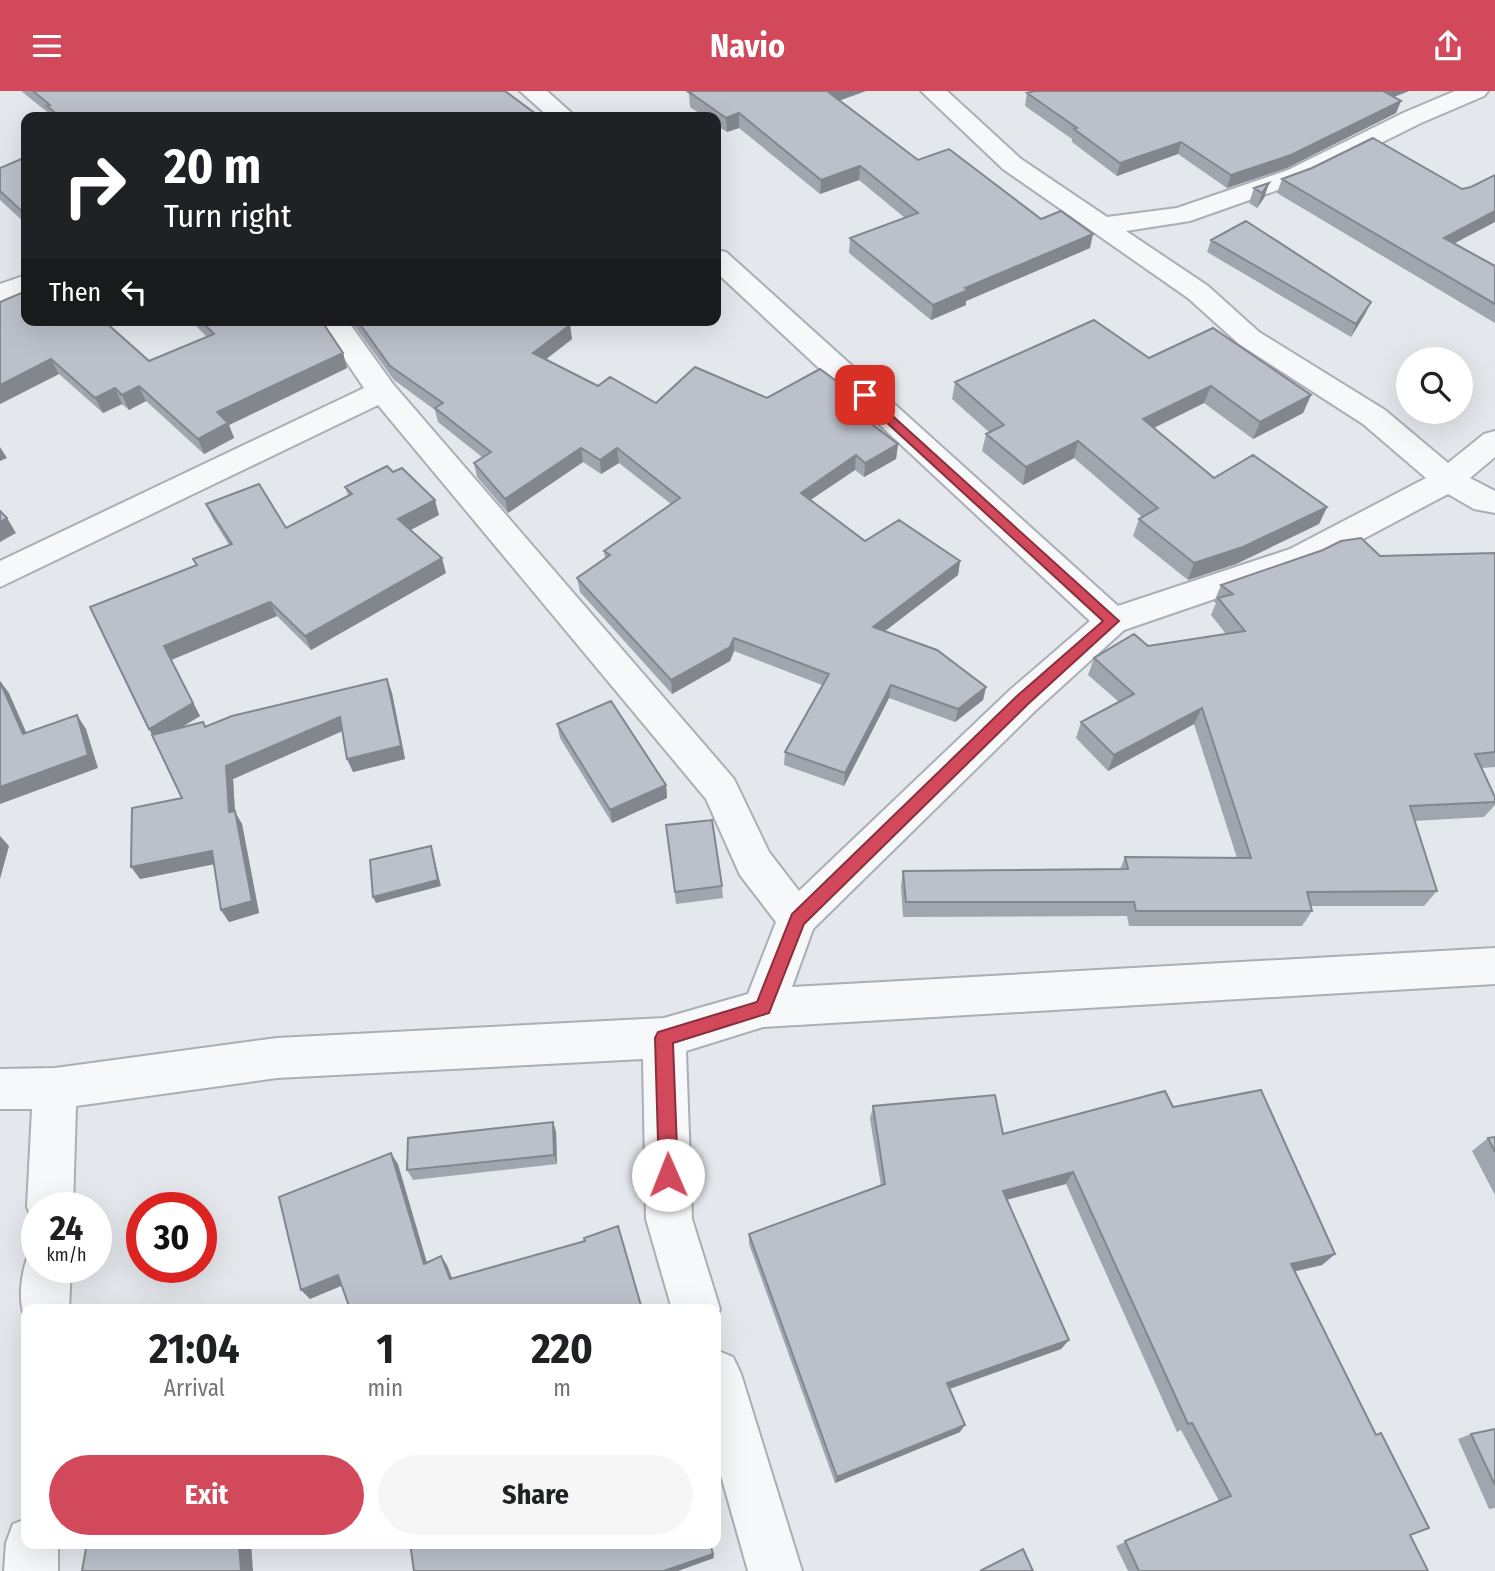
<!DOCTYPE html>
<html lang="en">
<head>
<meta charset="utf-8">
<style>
  body { margin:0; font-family:"Fira Sans Condensed",sans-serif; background:#f6f6f6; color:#202124; height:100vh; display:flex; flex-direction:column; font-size:26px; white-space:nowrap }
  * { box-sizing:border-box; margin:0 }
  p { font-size:23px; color:#757577 }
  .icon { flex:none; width:38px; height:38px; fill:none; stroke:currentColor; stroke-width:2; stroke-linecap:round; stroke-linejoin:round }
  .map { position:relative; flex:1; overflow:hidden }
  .details { position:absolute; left:21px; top:1213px; width:700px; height:245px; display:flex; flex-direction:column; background:#fff; border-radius:14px; box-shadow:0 7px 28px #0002 }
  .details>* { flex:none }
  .top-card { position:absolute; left:21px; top:21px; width:700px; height:214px; border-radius:14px; box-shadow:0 7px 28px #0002; background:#202124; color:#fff; overflow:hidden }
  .tools { position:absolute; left:1396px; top:256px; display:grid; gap:14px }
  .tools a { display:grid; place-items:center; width:77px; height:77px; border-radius:50%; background:#fff; box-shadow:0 7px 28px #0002; font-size:35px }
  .speed { position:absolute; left:21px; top:1101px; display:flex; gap:14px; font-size:35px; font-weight:700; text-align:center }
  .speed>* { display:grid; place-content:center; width:91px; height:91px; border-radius:50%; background:#fff; box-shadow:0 7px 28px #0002; line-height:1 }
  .speed small { font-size:18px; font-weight:400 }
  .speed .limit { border:10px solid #d22; background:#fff; color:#111 }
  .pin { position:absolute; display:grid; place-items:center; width:60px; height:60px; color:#fff; margin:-30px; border-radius:14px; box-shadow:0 4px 10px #0006 }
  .me { position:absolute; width:77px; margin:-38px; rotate:359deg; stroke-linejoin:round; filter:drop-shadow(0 0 5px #0008) }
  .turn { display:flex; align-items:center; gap:24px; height:147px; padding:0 28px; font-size:32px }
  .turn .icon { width:91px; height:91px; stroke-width:2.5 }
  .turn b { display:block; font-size:49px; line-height:60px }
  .then { display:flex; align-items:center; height:66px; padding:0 28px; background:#0003; gap:14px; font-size:26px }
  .eta { display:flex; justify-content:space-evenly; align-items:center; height:119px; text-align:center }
  .eta b { font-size:42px; font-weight:700; line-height:49px }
  .button { display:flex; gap:14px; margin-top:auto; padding:14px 28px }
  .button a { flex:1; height:80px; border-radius:42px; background:#d1495b; color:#fff; font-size:28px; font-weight:700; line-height:80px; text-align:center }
  .button a+a { background:#f6f6f6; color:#202124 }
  header { display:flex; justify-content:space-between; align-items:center; height:91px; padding:0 28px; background:#d1495b; color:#fff; font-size:32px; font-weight:700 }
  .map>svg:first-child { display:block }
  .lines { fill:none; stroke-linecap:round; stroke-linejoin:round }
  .minor-casing { stroke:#a9aeb7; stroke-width:4 }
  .minor { fill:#f7f8fa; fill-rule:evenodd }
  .wall { fill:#a1a5ae }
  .shaded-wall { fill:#83868d }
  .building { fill:#bbc0ca; stroke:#83868d; stroke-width:2 }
  .route { fill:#d1495b; stroke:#882f3b; stroke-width:2 }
</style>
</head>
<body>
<header><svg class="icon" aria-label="menu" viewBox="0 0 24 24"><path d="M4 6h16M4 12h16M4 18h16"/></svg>Navio<svg class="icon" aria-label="share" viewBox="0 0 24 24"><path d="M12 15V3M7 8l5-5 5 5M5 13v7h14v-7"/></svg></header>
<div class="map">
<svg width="1495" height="1480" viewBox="0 0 1495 1480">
  <rect width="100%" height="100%" fill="#e4e7ec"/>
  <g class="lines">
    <defs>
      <path id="minor" d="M520 0H547L576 26H549Z
        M921 0H947L1021 68 1107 126 1177 117 1288 79 1403 22 1455 0H1488L1484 5 1421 32 1306 89 1190 130 1126 140 1208 195 1259 241 1385 319 1448 372 1484 343 1495 340V366L1470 387 1495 400V422L1474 418 1448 403 1314 474 1124 539 1036 619 813 838 792 896 1495 857V893L763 936 686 960 692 1128 720 1218 716 1228V1218H672L646 1128 643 968 277 987 76 1015 73 1116H37V1133L34 1132 27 1116 32 1018H0V978L55 977 277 947 664 927 748 903 776 831 740 784 706 708 378 314 0 496V470L364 297 318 229H347L393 293 734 688 769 761 799 800 1010 599 1090 530 716 181V159L726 161 1118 515 1290 458 1426 387 1363 333 1239 253 1188 207 1003 78Z
        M26 184V202L0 211V193Z
        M37 1157V1176H71L69 1218H26V1231C17 1209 21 1181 30 1159Z
        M716 1259 733 1266 741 1283 802 1480H748L716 1367Z
        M26 1428V1452H58V1480H4L6 1452 13 1433Z"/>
    </defs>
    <use href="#minor" class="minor-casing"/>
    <use href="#minor" class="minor"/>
  </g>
  <path class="wall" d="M21 0H505L540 26H52L51 24Z
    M685 0H866L839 10 918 69 1041 128 1090 157 966 210V214L931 229 849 162 850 147 905 127 859 89 820 103 739 37 727 41 716 34V26H705L690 16 689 3Z
    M1034 0H1409L1394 6 1401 10 1396 22 1287 77 1227 97 1178 63 1117 85 1072 51V48L1025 15 1027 2Z
    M26 66V133L0 109V77Z
    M1282 88 1454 152 1495 175V232L1277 102Z
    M1269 92 1264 107 1257 117 1249 112 1254 97Z
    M1211 149 1371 211 1365 223 1351 246 1207 161Z
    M0 211 149 270 207 246 190 229H321L343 262 347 277 229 334 234 347 204 363 146 310 129 319 122 313 103 322 59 283 0 313Z
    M350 229H561L570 234 572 248 546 268 598 295 656 312 767 307 850 300 849 314 847 315 898 353 896 368 864 386 855 379 810 409 865 450 960 470 958 484 885 540 986 596 983 609 955 631 889 607 844 695 784 674 785 661 822 594 734 560 730 570 672 603 580 501 577 487 605 467 604 460 671 413 619 372 601 383 583 371 508 422 477 386 474 372 482 366 438 331 435 319 394 289Z
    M1149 267 1311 304 1303 322 1253 348 1204 312 1154 337 1214 387 1327 416 1319 433 1236 473 1188 489 1133 445 1139 428 1142 426 1074 367 1023 394 982 360 986 343 989 341 952 308 955 291Z
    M345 396 439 424 410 439 446 482 311 559 277 525 171 569 200 625 182 636H205L387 588 392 602 405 668 353 681 342 640 233 688 235 721 242 733 259 822 229 831 221 819 214 773 140 788 182 707 149 638 196 475 229 454 213 428 206 413 286 437 348 404Z
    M1495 462V676L1482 677 1495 706V714L1484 726 1414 730 1437 800 1424 815H1311L1312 820 1302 835H1129L1127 825 903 826 901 795 903 780 1120 778 1125 766 1237 767 1194 633 1108 680 1076 647 1081 631 1119 611 1088 584 1094 567 1148 555 1226 543 1211 524 1216 512 1214 511 1221 494 1380 465Z
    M557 633 666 694 667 707 612 732 560 647Z
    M666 734 722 795 723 807 676 813Z
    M873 1015 1003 1043 1173 1016 1335 1163 1322 1174 1295 1180 1410 1444 1428 1480H1128L1116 1455 1219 1410 1181 1339 1177 1341 1066 1093 1007 1109 1069 1249 1061 1258 950 1298 960 1341 835 1392 749 1153V1143L881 1095 870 1028Z
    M553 1031 556 1041 557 1073 413 1089 407 1079Z
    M1495 1046V1104L1472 1060 1488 1047Z
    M1495 1338V1417L1489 1418 1458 1348 1471 1343Z"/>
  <path class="shaded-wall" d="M828 0H866L826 14Z
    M1383 0H1409L1378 12Z
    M1401 10 1396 22 1287 77 1227 97 1231 84Z
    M739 22V37L727 41 726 27Z
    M1181 51 1178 63 1117 85 1120 72Z
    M860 75 859 89 820 103 821 89Z
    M1269 92 1264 107 1257 117 1262 102Z
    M1495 120V131L1438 161 1444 147Z
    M1093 143 1090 157 966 210V214L931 229 933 214 965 197Z
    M1371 211 1365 223 1351 246 1356 233Z
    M570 234 572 248 536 276 533 262Z
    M343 262 347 277 229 334 234 347 204 363 198 348 217 321Z
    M51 268 59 283 0 313V294Z
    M139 295 146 310 129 319 122 304Z
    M1211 295 1204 312 1137 345 1143 328Z
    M115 297 122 313 103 322 95 307Z
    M850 300 849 314 836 322 837 307Z
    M1311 304 1303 322 1253 348 1260 331Z
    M1078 350 1074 367 1023 394 1026 376Z
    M898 353 896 368 864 386 865 372Z
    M0 356 7 367 0 370Z
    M581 357 583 371 508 422 505 408Z
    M617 357 619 372 601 383 600 369Z
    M856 364 855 379 800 416 801 402Z
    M435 409 439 424 403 443 398 428Z
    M1327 416 1319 433 1236 473 1188 489 1194 472Z
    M7 427 16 442 0 451V431Z
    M442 467 446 482 311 559 305 545Z
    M960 470 958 484 872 550 873 536Z
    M270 511 277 525 171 569 200 625 157 651 149 638 164 555Z
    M734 547V560L730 570 672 603 671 589Z
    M387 588 392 602 405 668 353 681 347 668Z
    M0 590 9 602 33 657 23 643Z
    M891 594 889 607 844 695 845 682Z
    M986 596 983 609 955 631 958 618Z
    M1202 617 1194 633 1108 680 1114 664Z
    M77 624 86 638 98 677 0 713V696Z
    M340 626 345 639 233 688 235 721 242 733 259 822 229 831 221 819 229 721 226 675Z
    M666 694 667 707 612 732 610 719Z
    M0 745 9 755 0 788Z
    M431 755 441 795 376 812 373 806Z
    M212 760 220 772 140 788 131 776Z
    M553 1031 556 1041 557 1073 554 1064Z
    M391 1062 398 1073 430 1182 424 1173Z
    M1073 1081 1066 1093 997 1111 1003 1100Z
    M1335 1163 1322 1174 1279 1184 1291 1173Z
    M441 1165 447 1174 456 1197 450 1188Z
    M338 1184 346 1193 310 1208 301 1199Z
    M1069 1249 1061 1258 943 1300 947 1292Z
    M965 1334 960 1341 835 1392 837 1386Z
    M239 1452H251L253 1480H241Z
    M713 1463 714 1467 678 1480H664Z"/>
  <path class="building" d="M33 0H505L540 26H60L47 15 50 14Z
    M693 0H828H827L918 69 949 58 1041 128 1061 120 1093 143 965 197 968 199 933 214 850 147 918 122 860 75 821 89 739 22 726 27 689 1Z
    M1034 0H1383L1401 10 1291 64 1231 84 1181 51 1120 72 1074 38 1077 37 1027 2Z
    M1373 47 1462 98 1471 96 1495 84V120L1444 147 1495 175V213L1282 88 1312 77Z
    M26 66V124L0 100V77Z
    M1269 92 1262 102 1254 97Z
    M1246 130 1371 211 1356 233 1211 149Z
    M26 200V229H103L149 270 214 243 200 229H321L343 262 217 321 228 332 198 348 139 295 122 304 115 297 95 307 51 268 0 294V211Z
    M357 229H561L570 234 533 262 598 295 610 286 656 312 695 276 767 307 820 278 850 300 837 307 898 353 865 372 856 364 801 402 865 450 899 429 960 470 873 536 937 559 986 596 958 618 891 594 845 682 785 661 829 583 734 547 730 556 671 589 577 487 610 464 604 460 680 407 617 357 600 369 581 357 505 408 474 372 491 361 435 317 443 312 390 275Z
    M1094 229 1149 267 1213 237 1311 304 1260 331 1211 295 1143 328 1214 387 1253 364 1327 416 1243 456 1194 472 1139 428 1158 417 1078 350 1026 376 986 343 1004 334 955 291Z
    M387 375 393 381 402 377 435 409 398 428 442 467 305 545 270 511 164 555 193 612 149 638 90 516 197 474 193 468 232 453 206 413 259 393 286 437 352 403 345 396Z
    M0 420 7 427 0 431Z
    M1361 447 1380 465 1495 462V661L1475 663 1495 706V711L1410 715 1437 800 1307 801 1312 820H1136L1134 811H906L903 780 1128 778 1125 766 1251 767 1202 617 1114 664 1081 631 1134 603 1094 567 1134 543 1148 555 1245 540 1218 507 1233 503 1221 494 1323 459 1341 450Z
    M387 588 401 655 347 668 340 626 226 675 229 721 235 720 252 810 221 819 212 760 131 776 132 717 182 707 152 644 203 631 205 636 232 625Z
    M0 591 23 643 77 624 88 664 0 696Z
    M611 610 666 694 610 719 557 633Z
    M712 729 722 795 675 801 666 734Z
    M431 755 438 789 373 806 370 769Z
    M1261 999 1335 1163 1291 1173 1376 1344 1381 1342 1429 1437 1410 1444 1428 1480H1139L1125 1450 1231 1405 1192 1332 1188 1333 1073 1081 1003 1100 1069 1249 947 1292 965 1334 837 1386 749 1143 885 1093 873 1015 995 1004 1003 1043 1165 1000 1173 1016Z
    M553 1031 554 1064 407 1079 408 1047Z
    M1495 1046V1061L1488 1047Z
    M391 1062 424 1173 441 1165 450 1188 585 1150 584 1147 618 1135 642 1218H350L338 1184 301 1199 279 1106Z
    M1495 1338V1394L1471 1343Z
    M87 1452H239L241 1480H82Z
    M410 1452H710L713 1463 664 1480H414Z
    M1023 1458 1033 1480H980Z"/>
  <path class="route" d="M865 300 1119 530 1028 613 804 833 769 922 673 952 678 1084 675 1091 668 1093 662 1091 659 1084 655 947 658 941 757 911 792 823 1017 605 1103 530 860 307 858 304Z"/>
</svg>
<div class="tools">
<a><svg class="icon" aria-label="search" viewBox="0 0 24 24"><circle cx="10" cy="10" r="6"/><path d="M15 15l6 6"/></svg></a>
</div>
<div class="speed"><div>24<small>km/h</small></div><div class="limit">30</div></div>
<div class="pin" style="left:865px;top:304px;background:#d93025"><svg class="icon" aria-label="arrive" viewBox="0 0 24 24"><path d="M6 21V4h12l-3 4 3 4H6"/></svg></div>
<svg class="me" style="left:668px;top:1084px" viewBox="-20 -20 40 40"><circle r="19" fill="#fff"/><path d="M0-13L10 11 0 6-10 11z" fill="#d1495b"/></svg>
<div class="top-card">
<div class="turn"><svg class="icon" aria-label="right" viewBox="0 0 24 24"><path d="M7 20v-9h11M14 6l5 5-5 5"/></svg><div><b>20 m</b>Turn right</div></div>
<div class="then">Then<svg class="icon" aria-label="left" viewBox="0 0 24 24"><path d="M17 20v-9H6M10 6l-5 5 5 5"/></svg></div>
</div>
<section class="details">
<div class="eta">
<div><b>21:04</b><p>Arrival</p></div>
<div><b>1</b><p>min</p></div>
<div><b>220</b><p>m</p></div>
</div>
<div class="button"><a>Exit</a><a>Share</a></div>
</section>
</div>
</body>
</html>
